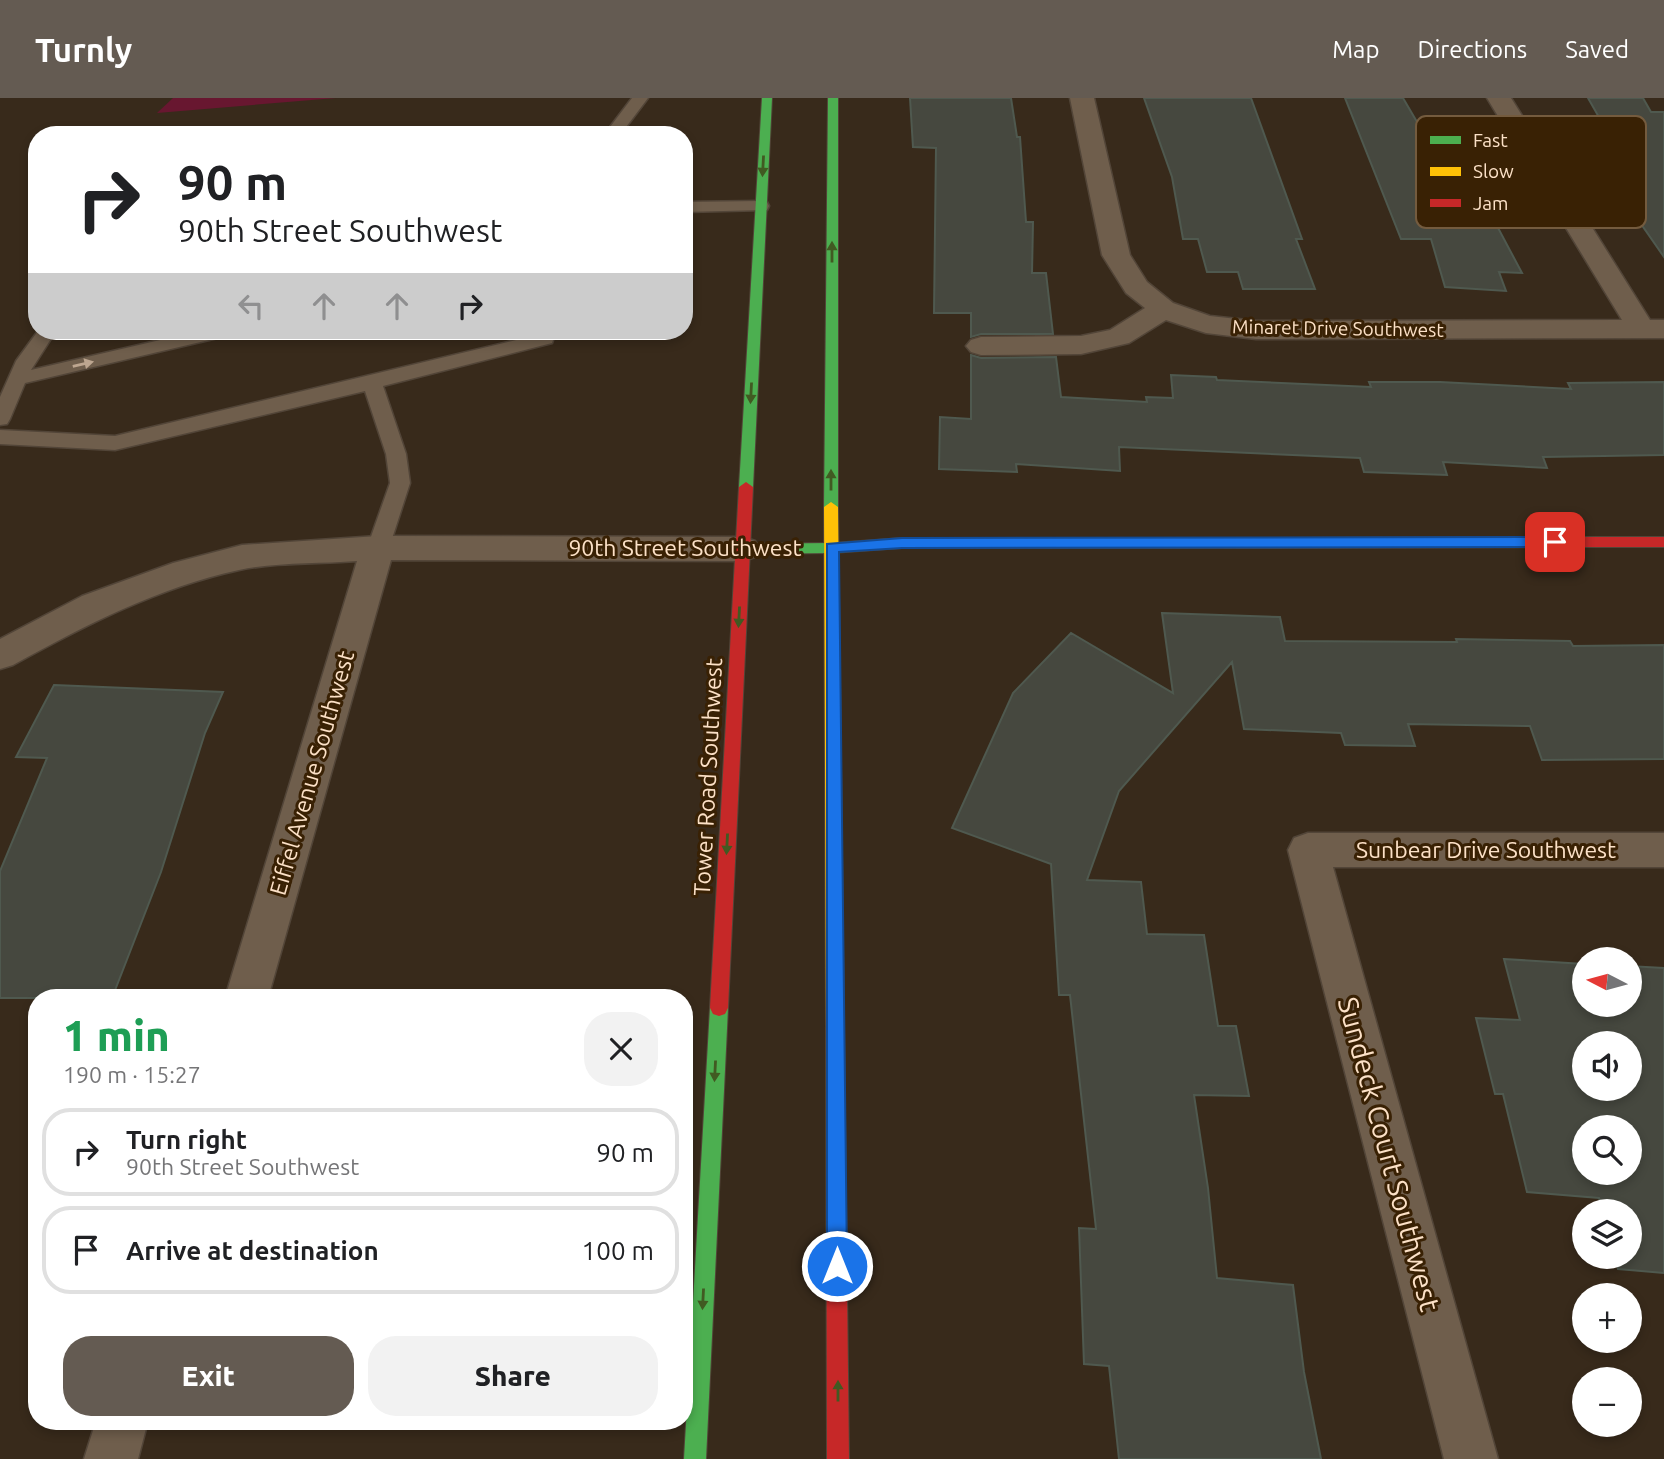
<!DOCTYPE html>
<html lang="en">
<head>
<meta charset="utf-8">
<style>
  body { margin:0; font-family:Ubuntu,sans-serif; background:#f2f2f2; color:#202124; height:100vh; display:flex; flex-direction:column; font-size:26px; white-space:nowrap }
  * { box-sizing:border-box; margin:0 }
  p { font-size:23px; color:#757577 }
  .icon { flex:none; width:38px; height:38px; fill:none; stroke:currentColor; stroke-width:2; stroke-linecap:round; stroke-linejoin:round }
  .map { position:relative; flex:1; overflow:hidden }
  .panel { position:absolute; left:28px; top:891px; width:665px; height:441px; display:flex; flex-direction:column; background:#fff; border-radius:28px; box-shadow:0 4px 10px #0003 }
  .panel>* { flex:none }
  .top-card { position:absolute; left:28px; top:28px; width:665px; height:214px; border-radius:28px; box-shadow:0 4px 10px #0003; background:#fff; color:#202124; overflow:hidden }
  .needle { width:46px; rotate:276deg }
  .controls { position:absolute; left:1572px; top:849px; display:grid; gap:14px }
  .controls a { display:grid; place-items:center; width:70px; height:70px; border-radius:50%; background:#fff; box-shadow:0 4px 10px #0003; font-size:35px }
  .pin { position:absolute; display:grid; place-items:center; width:60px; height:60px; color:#fff; margin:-30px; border-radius:14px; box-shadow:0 4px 10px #0006 }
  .me { position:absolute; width:77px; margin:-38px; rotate:0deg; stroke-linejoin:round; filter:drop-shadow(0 0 5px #0008) }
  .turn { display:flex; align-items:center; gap:24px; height:147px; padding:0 35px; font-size:32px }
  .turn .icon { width:91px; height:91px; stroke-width:2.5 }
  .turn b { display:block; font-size:49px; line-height:60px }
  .lanes { display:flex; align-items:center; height:66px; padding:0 35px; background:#0003; justify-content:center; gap:35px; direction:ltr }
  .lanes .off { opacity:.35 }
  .round { display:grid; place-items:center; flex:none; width:74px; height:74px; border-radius:28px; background:#f2f2f2 }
  .headline { display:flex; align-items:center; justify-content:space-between; height:119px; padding:0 35px }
  h1 { font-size:42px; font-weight:800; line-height:52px; color:#1e9e55 }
  .primary-button { display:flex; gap:14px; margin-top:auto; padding:14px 35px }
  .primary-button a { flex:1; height:80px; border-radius:28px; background:#645b52; color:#fff; font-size:28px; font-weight:800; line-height:80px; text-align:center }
  .primary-button a+a { background:#f2f2f2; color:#202124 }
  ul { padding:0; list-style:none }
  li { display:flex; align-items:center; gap:21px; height:88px; margin:0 14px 10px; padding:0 21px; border:4px solid #e0e0e0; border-radius:28px }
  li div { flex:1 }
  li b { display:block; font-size:26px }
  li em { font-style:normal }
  header { display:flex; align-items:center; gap:42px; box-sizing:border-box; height:98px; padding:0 35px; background:#645b52; color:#fff }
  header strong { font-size:33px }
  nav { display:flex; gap:38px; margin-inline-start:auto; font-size:24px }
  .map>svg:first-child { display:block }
  .green { fill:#681730 }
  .building { fill:#46483f; stroke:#4f594f; stroke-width:2; fill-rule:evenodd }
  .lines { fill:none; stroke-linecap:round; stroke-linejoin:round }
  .lane-casing { stroke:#524538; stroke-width:3 }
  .street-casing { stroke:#524538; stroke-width:3 }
  .fast-casing { stroke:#524538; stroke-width:2 }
  .slow-casing { stroke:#524538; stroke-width:2 }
  .jam-casing { stroke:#524538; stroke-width:2 }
  .lane { fill:#6f5e4c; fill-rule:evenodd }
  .street { fill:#6f5e4c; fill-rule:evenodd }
  .fast { fill:#4caf50; fill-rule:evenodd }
  .slow { fill:#ffc107; fill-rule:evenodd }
  .jam { fill:#c62828; fill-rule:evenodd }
  .oneway { fill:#415a22 }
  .oneway2 { fill:#bda690 }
  .route { fill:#1a73e8; stroke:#114b97; stroke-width:2 }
  .labels { text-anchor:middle; stroke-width:6; stroke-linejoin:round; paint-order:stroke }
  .far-street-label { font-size:19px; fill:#fce1c7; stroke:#392104 }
  .street-label { font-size:23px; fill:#fce1c7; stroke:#392104 }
  .near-street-label { font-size:28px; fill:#fce1c7; stroke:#392104 }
  .key { fill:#392104; stroke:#745b3e; stroke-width:2 }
  .key-label { font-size:19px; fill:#fce1c7 }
</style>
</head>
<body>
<header>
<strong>Turnly</strong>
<nav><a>Map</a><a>Directions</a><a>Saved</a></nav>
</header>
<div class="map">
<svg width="1664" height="1361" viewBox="0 0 1664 1361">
  <rect width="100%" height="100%" fill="#382a1b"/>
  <path class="green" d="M173 0H336L157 15Z"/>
  <path class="building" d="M910 0H1011L1017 39H1020L1026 124H1033L1032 175H1046L1053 236H981L971 239V215H934L936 50 913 49Z
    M1144 0H1251L1302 141H1296L1315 191H1243L1238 174H1207L1198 141H1183L1172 79Z
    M1345 0H1403L1420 29 1445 30 1522 175 1499 174 1506 193 1445 189 1431 141H1401Z
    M1588 0H1643L1651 14H1664V159L1609 80 1595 27 1604 28Z
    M971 257 981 260 1056 259 1061 299 1147 304 1146 299 1173 300 1171 277 1216 279 1217 282 1371 289 1369 284H1440L1571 291 1568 285 1664 284V357L1543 359 1547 370 1443 364 1447 377 1364 374 1360 360 1119 349 1120 373 1016 366 1017 374 939 371 940 319 971 321Z
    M1162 515 1280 519 1285 543 1457 544 1456 541 1570 543 1573 548 1664 547V661L1542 662 1530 628 1408 626 1415 648 1345 647 1341 635 1244 631 1232 564 1119 693 1087 782 1141 784 1147 836 1204 837 1218 928H1236L1249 998 1194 997 1208 1090 1217 1180 1293 1187 1304 1274 1321 1361H1119L1109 1268 1084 1266 1079 1130 1096 1131 1070 897H1059L1051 766 952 730 1013 595 1071 535 1173 595Z
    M54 587 223 594 205 635 161 774 112 900H0V773L47 660 16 659Z
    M1504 861 1584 866V906H1629V868L1664 870V1175L1618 1171 1615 1158H1629V1113H1603L1599 1100 1527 1094 1503 996H1495L1476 920 1520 922ZM1584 945H1629V990H1584ZM1584 1029H1629V1074H1584Z"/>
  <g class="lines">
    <defs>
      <path id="lane" d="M632 0H648L620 37H604Z
        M761 103 767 104 769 108 767 112 684 114V104Z
        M38 233H56L31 272 199 233H231L222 239 25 285 10 321 7 326 0 327V299L16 263Z
        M538 233H556L552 245 383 288 406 356 410 385 389 450 386 455 378 458 370 455 367 450 390 385 386 356 365 293 115 352 0 346V332L115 338 537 237Z"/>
      <path id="street" d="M1070 0H1094L1130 157 1147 184 1173 205 1210 218 1256 223 1622 222 1487 0H1511L1650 222H1664V240L1256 241 1206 235 1166 222 1129 245 1081 256 981 257 971 254 966 248 971 242 981 239 1081 238 1110 232 1145 210 1126 195 1102 157Z
        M378 438 743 439 755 443 760 451 755 459 743 463 391 462 268 900H225L357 463C319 466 277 464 239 472 157 490 86 527 13 567L0 571V541L82 498 173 465 242 447Z
        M1308 735H1664V769H1333L1498 1361H1444L1288 752 1294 740Z
        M96 1323H148L138 1361H84Z"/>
      <path id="fast" d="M762 0H772L753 389 746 394 739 389Z
        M828 0H838V409L831 414 824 409Z
        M902 440H1251L1258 445 1251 450H902L832 455 743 456 736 451 743 446 832 445Z
        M719 902 725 904 728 910 706 1361H684L710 910 713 904Z"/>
      <path id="slow" d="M831 404 838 409 844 930 841 936 835 938 829 936 826 930 824 409Z
        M1574 439 1581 444 1574 449 1251 450 1244 445 1251 440Z"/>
      <path id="jam" d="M746 384 753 389 728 910 725 916 719 918 713 916 710 910 739 389Z
        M1574 439H1664V449H1574L1567 444Z
        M835 922 841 924 844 930 849 1361H827L826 930 829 924Z"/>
    </defs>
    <use href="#lane" class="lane-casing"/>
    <use href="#street" class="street-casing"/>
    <use href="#fast" class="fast-casing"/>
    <use href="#slow" class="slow-casing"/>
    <use href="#jam" class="jam-casing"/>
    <use href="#lane" class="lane"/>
    <use href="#street" class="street"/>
    <use href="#fast" class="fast"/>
    <use href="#slow" class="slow"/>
    <use href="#jam" class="jam"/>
  </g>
  <defs><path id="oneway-solid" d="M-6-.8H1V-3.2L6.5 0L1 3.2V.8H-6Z" transform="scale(1.75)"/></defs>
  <g class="oneway">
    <use href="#oneway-solid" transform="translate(763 68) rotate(93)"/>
    <use href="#oneway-solid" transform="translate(832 154) rotate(-90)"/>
    <use href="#oneway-solid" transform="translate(751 295) rotate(93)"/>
    <use href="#oneway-solid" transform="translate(831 382) rotate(-90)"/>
    <use href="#oneway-solid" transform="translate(739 519) rotate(93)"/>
    <use href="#oneway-solid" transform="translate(727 746) rotate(93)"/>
    <use href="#oneway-solid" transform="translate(715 973) rotate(93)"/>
    <use href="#oneway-solid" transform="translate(703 1201) rotate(93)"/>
    <use href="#oneway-solid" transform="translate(838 1293) rotate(-90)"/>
  </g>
  <use class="oneway2" href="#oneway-solid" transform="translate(83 266) rotate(-13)"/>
  <path class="route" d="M1555 439 1562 444 1555 449 902 450 839 454 847 1168 844 1175 837 1178 830 1175 827 1168V446L902 440Z"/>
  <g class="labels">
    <g class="far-street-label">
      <text transform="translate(1338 230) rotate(1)" y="7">Minaret Drive Southwest</text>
    </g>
    <g class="street-label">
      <text x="685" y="458">90th Street Southwest</text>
      <text transform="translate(312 675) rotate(-74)" y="8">Eiffel Avenue Southwest</text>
      <text transform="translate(708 679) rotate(-87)" y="8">Tower Road Southwest</text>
      <text x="1486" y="760">Sunbear Drive Southwest</text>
    </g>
    <g class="near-street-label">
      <text transform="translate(1389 1056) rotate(75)" y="10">Sundeck Court Southwest</text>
    </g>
  </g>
  <rect x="1416" y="18" width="230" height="112" rx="10" class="key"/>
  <rect x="1430" y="38" width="31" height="8" fill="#4caf50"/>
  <rect x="1430" y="69" width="31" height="9" fill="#ffc107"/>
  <rect x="1430" y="101" width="31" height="8" fill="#c62828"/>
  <g class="key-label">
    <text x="1473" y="49">Fast</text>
    <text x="1473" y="80">Slow</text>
    <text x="1473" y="112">Jam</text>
  </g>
</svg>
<div class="controls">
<a><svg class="needle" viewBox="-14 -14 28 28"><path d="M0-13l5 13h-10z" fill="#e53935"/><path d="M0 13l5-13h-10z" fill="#757577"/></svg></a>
<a><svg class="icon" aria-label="sound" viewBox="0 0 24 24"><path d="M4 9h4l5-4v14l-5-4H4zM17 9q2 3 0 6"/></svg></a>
<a><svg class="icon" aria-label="search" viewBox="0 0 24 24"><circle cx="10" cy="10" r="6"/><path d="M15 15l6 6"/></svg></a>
<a><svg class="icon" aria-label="layers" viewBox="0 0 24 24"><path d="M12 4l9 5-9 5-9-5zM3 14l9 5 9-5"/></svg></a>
<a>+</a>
<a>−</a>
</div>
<div class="pin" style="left:1555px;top:444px;background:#d93025"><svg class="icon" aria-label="arrive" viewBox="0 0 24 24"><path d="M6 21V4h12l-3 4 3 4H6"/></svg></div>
<svg class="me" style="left:837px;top:1168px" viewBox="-20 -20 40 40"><circle r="17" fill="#1a73e8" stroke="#fff" stroke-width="3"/><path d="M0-11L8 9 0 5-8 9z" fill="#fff"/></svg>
<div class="top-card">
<div class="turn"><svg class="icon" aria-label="right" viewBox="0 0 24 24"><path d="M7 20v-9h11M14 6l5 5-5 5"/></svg><div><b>90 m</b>90th Street Southwest</div></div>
<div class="lanes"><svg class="icon off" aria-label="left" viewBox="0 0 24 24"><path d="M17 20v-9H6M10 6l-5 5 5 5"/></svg><svg class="icon off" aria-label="ahead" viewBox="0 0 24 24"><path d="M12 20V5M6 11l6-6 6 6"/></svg><svg class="icon off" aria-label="ahead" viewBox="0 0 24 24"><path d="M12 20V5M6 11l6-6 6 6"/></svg><svg class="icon" aria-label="right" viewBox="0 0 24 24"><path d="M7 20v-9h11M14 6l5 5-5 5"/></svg></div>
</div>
<section class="panel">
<div class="headline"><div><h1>1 min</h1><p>190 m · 15:27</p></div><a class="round"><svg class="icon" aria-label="close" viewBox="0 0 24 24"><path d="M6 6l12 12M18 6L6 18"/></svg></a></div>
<ul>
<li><svg class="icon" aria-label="right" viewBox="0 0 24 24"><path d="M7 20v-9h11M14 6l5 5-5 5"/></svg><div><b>Turn right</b><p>90th Street Southwest</p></div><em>90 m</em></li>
<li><svg class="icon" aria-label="arrive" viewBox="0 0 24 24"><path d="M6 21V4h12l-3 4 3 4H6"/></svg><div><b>Arrive at destination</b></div><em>100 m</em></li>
</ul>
<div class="primary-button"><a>Exit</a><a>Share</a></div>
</section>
</div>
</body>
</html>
